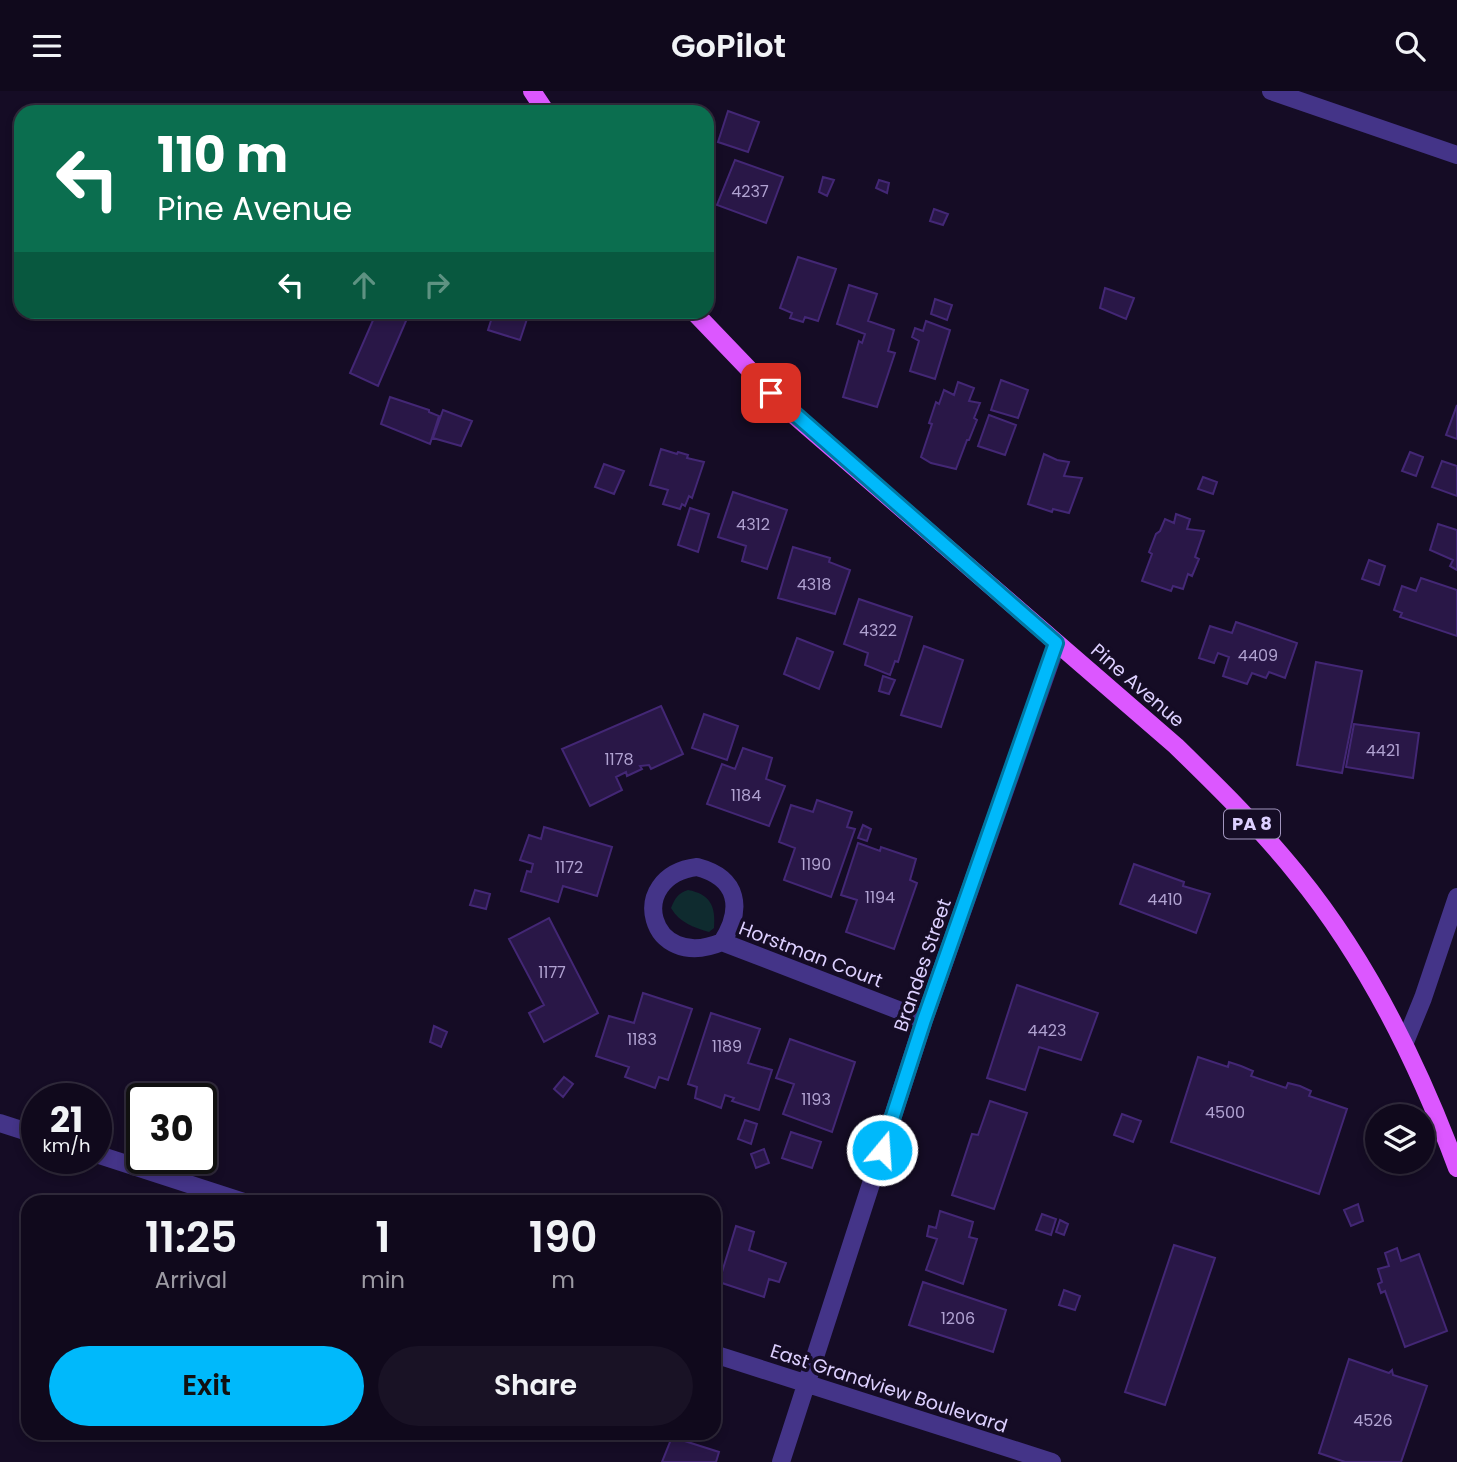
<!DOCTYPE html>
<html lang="en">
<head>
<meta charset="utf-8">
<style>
  body { margin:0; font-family:Poppins,sans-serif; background:#191225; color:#f1f3f6; height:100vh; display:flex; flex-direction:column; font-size:26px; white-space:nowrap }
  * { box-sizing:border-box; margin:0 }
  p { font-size:23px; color:#9c9aa3 }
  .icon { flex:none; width:38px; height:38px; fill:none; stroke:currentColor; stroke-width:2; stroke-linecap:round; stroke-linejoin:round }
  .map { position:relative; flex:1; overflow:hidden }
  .sheet { position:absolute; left:21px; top:1104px; width:700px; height:245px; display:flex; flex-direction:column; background:#10091c; border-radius:21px; box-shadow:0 4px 10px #0003,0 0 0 2px #302a3b }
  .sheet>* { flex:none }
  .guide { position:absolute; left:14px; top:14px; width:700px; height:214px; border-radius:21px; box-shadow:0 4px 10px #0003,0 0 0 2px #302a3b; background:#0b6e4f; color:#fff; overflow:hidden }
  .controls { position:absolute; left:1365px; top:1013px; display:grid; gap:14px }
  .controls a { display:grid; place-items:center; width:70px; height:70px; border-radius:50%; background:#10091c; box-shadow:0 4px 10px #0003,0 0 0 2px #302a3b; font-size:35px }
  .speed { position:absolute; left:21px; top:992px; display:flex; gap:14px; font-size:35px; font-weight:700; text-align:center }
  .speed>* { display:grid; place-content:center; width:91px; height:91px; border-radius:50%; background:#10091c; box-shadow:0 4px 10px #0003,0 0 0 2px #302a3b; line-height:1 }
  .speed small { font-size:18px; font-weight:400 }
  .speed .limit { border:4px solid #111; border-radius:10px; background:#fff; color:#111 }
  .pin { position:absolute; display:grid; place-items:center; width:60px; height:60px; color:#fff; margin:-30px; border-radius:14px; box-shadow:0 4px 10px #0006 }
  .me { position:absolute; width:77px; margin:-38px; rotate:18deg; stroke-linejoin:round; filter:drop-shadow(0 0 5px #0008) }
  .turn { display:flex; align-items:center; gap:24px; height:147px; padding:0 28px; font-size:32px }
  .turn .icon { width:91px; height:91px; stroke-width:2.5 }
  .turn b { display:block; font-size:49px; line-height:60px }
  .lanes { display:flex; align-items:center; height:66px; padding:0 28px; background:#0003; justify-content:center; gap:35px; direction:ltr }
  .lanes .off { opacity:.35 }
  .eta { display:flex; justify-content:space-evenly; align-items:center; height:119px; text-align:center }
  .eta b { font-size:42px; font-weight:600; line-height:49px }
  .cta { display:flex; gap:14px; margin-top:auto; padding:14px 28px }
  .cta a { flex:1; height:80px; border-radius:42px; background:#00b9fb; color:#111; font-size:28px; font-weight:600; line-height:80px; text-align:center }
  .cta a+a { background:#191225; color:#f1f3f6 }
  header { display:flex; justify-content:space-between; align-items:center; height:91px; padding:0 28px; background:#10091c; font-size:32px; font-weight:600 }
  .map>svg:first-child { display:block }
  .green { fill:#0f2b2f }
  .building { fill:#291747; stroke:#432775; stroke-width:2 }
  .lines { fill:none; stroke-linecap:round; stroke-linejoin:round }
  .minor { stroke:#443488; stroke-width:18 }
  .major { stroke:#dc57ff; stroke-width:18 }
  .route-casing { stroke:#0078a3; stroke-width:18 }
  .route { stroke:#00b9fb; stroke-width:12 }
  .labels { text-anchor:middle; stroke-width:7; stroke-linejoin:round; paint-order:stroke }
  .number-label { font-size:16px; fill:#b0a2d1 }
  .shield { fill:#150c25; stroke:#a195be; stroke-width:2 }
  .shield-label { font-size:18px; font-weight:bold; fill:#ddd0ff }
  .street-label { font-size:19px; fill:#ddd0ff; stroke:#150c25 }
</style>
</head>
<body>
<header><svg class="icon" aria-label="menu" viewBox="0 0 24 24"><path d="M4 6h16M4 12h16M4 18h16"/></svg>GoPilot<svg class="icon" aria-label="search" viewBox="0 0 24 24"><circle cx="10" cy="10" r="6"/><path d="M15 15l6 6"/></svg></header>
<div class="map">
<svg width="1457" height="1371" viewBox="0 0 1457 1371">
  <rect width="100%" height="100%" fill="#150c25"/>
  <path class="green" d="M688 799C710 803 716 815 714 837L709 841C693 836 680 832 671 817 675 807 678 802 688 799Z"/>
  <path class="building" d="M728 20 759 31 748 61 718 51Z
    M735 69 783 86 766 132 717 114Z
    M823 86 834 89 827 105 819 101Z
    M879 89 889 92 887 102 876 97Z
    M934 118 948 123 943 134 930 130Z
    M798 166 836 178 818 230 805 226 803 231 790 227 792 222 780 217Z
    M849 194 877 203 868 230 894 239 888 260 895 262 877 316 843 306 859 250 862 252 865 243 837 233Z
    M1105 197 1134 207 1126 228 1100 217Z
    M935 208 952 214 947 229 931 223Z
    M377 220H403L409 223 378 295 350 282Z
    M494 220H532L531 224 529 222 520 249 488 239Z
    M926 230 950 239 935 288 910 280 919 250 912 246 915 237 923 240Z
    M1001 289 1028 299 1018 327 991 319Z
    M958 291 974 297 969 310 980 312 974 327 977 329 969 349H967L956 378 931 372 921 366 932 333 929 332 936 311 939 313 944 299 954 304Z
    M390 306 429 319V321L439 325 430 353 381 333Z
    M1457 314V348L1446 344Z
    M443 319 472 330 461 355 433 347Z
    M989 324 1016 334 1005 364 978 355Z
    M661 358 677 363 678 361 688 364 687 367 704 371 692 407 689 405 685 415 682 413 680 418 663 413 668 399 650 394Z
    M1410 361 1423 366 1416 385 1402 380Z
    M1044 363 1057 369 1069 371 1064 385 1082 387 1069 422 1053 418 1052 421 1028 413Z
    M1442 370 1457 375V405L1432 396Z
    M604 373 624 380 614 403 595 396Z
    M1203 386 1217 391 1213 403 1198 398Z
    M733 401 787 419 767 478 742 470 746 455 718 446Z
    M690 417 709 423 698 461 678 454Z
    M1176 423 1190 428 1187 438 1204 440 1195 466 1199 468 1192 485 1188 483 1183 498 1173 495 1171 500 1142 490 1152 463 1149 461 1156 443 1160 440 1165 428 1174 432Z
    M1438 433 1457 439V479L1450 475 1453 469 1430 459Z
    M793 456 830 467 829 471 850 479 835 523 778 507Z
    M1369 469 1385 475 1379 494 1362 488Z
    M1421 487 1457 499V545L1400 526 1402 522 1394 519 1402 495 1416 500Z
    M859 508 912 526 898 571 895 570 890 584 865 574 868 562 844 553Z
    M1236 531 1297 552 1285 587 1269 581 1266 587 1252 582 1247 593 1223 585 1229 566 1218 562 1214 572 1199 567 1210 535 1232 542Z
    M797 547 833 561 819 598 784 583Z
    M924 555 963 569 941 636 901 624Z
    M1316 571 1362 580 1342 682 1297 674Z
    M883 585 895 589 889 603 879 600Z
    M661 615 683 663 651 678 649 674 640 675 642 678 627 685 626 681 616 686 622 699 590 715 562 658Z
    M704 623 738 635 727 669 692 657Z
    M1354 633 1419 642 1413 687 1346 676Z
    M743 657 772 667 766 688 785 695 769 735 707 713 722 673 735 678Z
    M817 709 852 721 847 736 855 738 831 806 784 789 795 757 779 751 791 714 813 721Z
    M863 734 871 738 867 750 858 747Z
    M544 736 612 756 597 805 563 795 558 811 521 800 527 780 531 781 533 773 520 769 529 744 541 748Z
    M858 752 880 760 881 756 916 768 910 789 917 792 894 858 846 841 857 809 841 804Z
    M1134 773 1184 791 1183 795 1210 803 1196 842 1120 813Z
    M475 799 490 803 486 818 470 814Z
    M549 827 598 922 544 951 529 922 544 914 509 848Z
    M1017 894 1098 922 1081 969 1039 956 1025 999 987 987Z
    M643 902 692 918 668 989 659 986 655 997 625 986 629 976 596 965 609 925 634 932Z
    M711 922 760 938 748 972 772 979 759 1019 732 1010 734 1007 725 1004 721 1017 695 1007 697 996 688 993Z
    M434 935 447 941 441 956 430 951Z
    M790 948 855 971 832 1041 783 1023 794 993 776 987Z
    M1198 966 1228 976 1229 971 1241 975 1253 980 1251 985 1286 997 1288 992 1300 995 1311 1000 1309 1005 1347 1018 1319 1103 1171 1051Z
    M564 986 573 993 563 1006 554 998Z
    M990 1010 1027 1022 994 1118 952 1104 972 1043 978 1044Z
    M1122 1023 1141 1030 1133 1051 1114 1044Z
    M745 1029 757 1033 751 1053 738 1048Z
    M791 1041 821 1051 812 1077 782 1067Z
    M764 1058 769 1072 756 1077 751 1063Z
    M1358 1113 1363 1130 1351 1135 1344 1119Z
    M940 1120 973 1131 969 1146 977 1148 963 1193 926 1179 937 1148 927 1145 929 1135 936 1137Z
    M1042 1123 1056 1128 1051 1144 1036 1139Z
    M1060 1129 1068 1133 1064 1144 1056 1141Z
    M736 1135 754 1141 749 1159 786 1172 779 1191 769 1188 764 1206 719 1191Z
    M1174 1154 1215 1167 1165 1314 1125 1301Z
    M1397 1157 1401 1170 1419 1163 1447 1240 1405 1256 1385 1200 1381 1202 1378 1193 1382 1191 1378 1178 1389 1175 1385 1162Z
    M923 1191 1006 1219 993 1261 909 1234Z
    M1064 1199 1080 1205 1075 1219 1059 1214Z
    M1349 1268 1389 1282 1392 1279 1393 1284 1427 1295 1401 1371H1345L1319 1362Z
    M672 1346 719 1361 716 1371H662Z"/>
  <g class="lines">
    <path class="minor" d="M1271 0 1457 64
      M697 776C739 787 743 818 722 851 648 882 625 785 697 776Z
      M722 851 924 929
      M1405 951 1423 907 1457 806
      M0 1032 37 1044
      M96 1063 244 1111
      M714 1263 1052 1371
      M781 1371 924 929 1057 552"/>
    <path class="major" d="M532 0 546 21
      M693 220 789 320 1176 655C1218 696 1260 737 1297 783 1368 870 1418 972 1457 1077"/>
  </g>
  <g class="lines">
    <defs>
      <path id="route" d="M771 302 1056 552 924 929 882 1059"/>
    </defs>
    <use href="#route" class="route-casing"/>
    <use href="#route" class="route"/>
  </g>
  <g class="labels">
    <g class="number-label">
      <text x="750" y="106">4237</text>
      <text x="753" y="439">4312</text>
      <text x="814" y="499">4318</text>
      <text x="878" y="545">4322</text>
      <text x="1258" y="570">4409</text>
      <text x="1383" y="665">4421</text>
      <text x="619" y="674">1178</text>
      <text x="746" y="710">1184</text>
      <text x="816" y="779">1190</text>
      <text x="569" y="782">1172</text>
      <text x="880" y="812">1194</text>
      <text x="1165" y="814">4410</text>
      <text x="552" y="887">1177</text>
      <text x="1047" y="945">4423</text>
      <text x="642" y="954">1183</text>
      <text x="727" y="961">1189</text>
      <text x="816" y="1014">1193</text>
      <text x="1225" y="1027">4500</text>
      <text x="958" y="1233">1206</text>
      <text x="1373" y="1335">4526</text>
    </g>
    <rect class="shield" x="1224" y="718.5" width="56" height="29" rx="5"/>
    <g class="shield-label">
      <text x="1252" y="739">PA 8</text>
    </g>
    <g class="street-label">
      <text transform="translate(1138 594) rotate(41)" y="7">Pine Avenue</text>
      <text transform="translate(811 863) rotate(21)" y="7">Horstman Court</text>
      <text transform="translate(922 874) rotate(-71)" y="7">Brandes Street</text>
      <text transform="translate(889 1297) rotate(18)" y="7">East Grandview Boulevard</text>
    </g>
  </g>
</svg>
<div class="controls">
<a><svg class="icon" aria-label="layers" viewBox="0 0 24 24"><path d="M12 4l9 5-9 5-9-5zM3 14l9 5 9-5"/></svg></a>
</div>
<div class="speed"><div>21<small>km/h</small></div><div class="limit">30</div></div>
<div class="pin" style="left:771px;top:302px;background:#d93025"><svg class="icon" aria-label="arrive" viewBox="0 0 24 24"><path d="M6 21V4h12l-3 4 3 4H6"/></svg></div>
<svg class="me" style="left:882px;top:1059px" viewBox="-20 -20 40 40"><circle r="17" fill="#00b9fb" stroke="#fff" stroke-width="3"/><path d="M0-11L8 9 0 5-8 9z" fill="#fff"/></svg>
<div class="guide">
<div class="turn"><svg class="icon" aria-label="left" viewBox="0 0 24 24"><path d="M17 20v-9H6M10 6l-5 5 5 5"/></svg><div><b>110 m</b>Pine Avenue</div></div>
<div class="lanes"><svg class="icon" aria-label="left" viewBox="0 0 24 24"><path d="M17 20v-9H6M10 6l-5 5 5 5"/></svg><svg class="icon off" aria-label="ahead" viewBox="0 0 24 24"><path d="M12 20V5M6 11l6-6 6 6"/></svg><svg class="icon off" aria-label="right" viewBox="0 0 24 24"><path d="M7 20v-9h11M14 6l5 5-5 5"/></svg></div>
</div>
<section class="sheet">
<div class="eta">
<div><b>11:25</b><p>Arrival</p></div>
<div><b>1</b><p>min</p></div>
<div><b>190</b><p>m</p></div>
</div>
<div class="cta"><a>Exit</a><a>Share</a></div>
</section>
</div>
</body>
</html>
